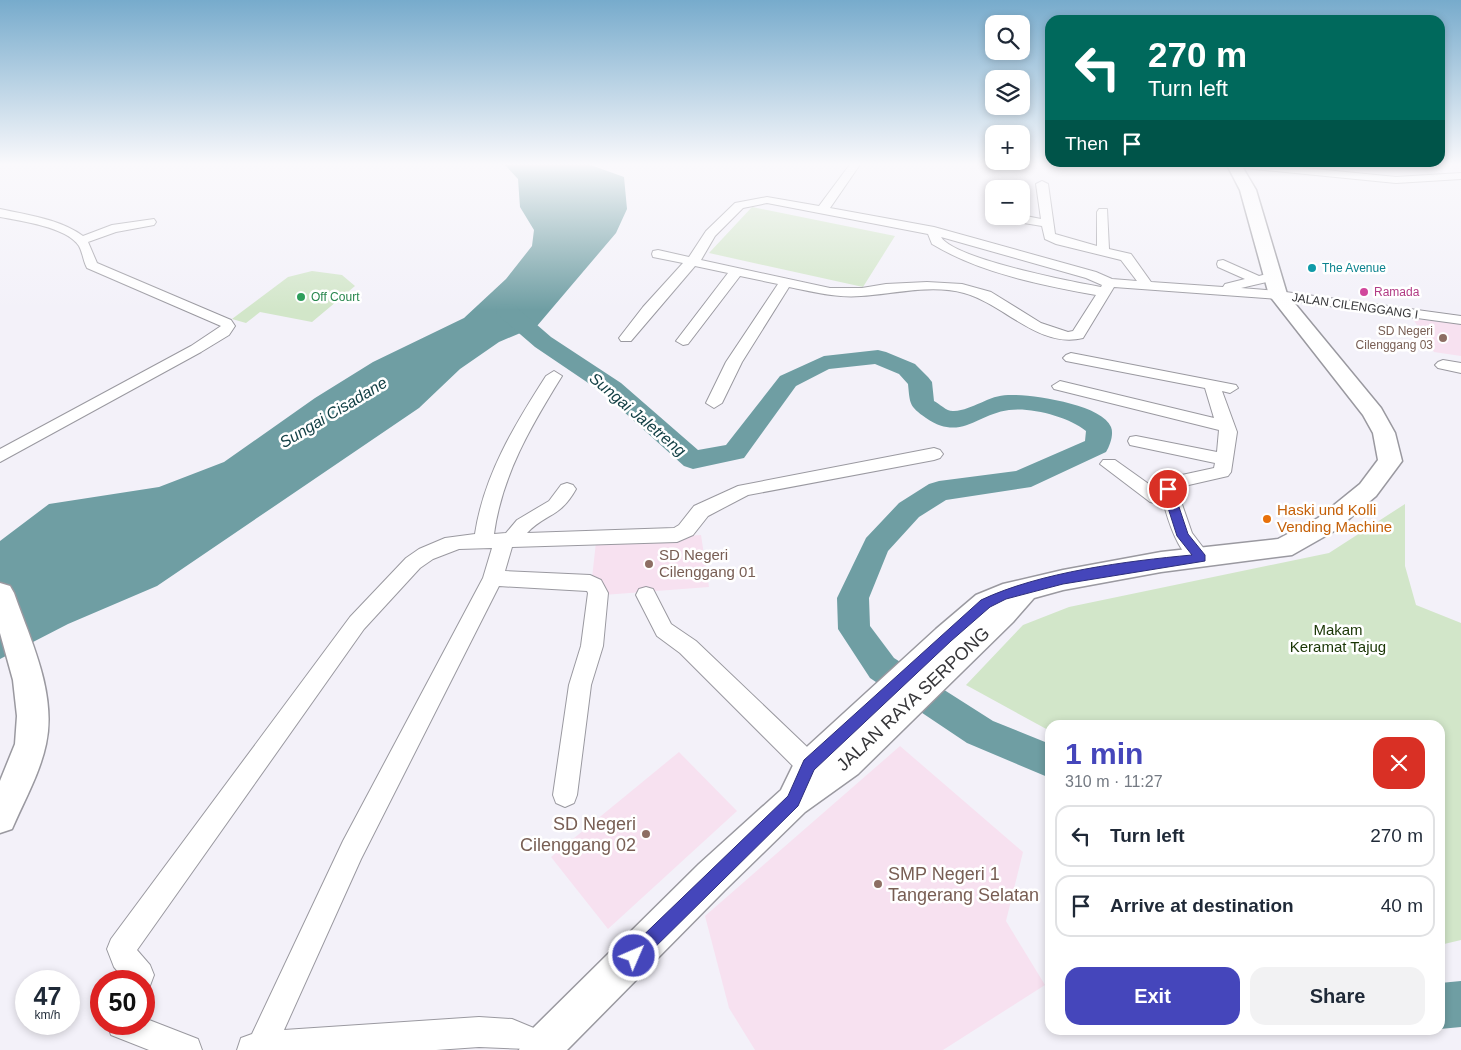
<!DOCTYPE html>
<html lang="en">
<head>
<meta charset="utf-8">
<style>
  body { margin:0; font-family:Arial,sans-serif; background:#f2f2f3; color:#1f2937; height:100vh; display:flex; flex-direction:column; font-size:19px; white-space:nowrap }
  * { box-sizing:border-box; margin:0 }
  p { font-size:16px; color:#747a83 }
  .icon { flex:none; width:28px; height:28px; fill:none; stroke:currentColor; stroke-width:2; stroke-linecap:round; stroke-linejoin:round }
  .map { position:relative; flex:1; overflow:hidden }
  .panel { position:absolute; left:1045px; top:720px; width:400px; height:315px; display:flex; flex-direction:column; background:#fff; border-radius:15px; box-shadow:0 2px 8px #0003 }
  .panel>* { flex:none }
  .guide { position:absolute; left:1045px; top:15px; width:400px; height:152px; border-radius:15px; box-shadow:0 2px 8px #0003; background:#00695c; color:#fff; overflow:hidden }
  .fabs { position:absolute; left:985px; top:15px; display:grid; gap:10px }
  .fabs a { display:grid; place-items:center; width:45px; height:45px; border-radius:10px; background:#fff; box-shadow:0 2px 8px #0003; font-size:25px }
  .speed { position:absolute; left:15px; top:970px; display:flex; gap:10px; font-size:25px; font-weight:700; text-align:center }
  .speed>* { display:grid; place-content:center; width:65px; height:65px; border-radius:50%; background:#fff; box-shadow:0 2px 8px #0003; line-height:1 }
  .speed small { font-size:12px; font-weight:400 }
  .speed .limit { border:8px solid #d22; background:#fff; color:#111 }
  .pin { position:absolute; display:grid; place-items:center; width:42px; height:42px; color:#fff; margin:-21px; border:2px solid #fff; border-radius:50%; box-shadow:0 1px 5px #0007 }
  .me { position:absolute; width:55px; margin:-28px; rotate:45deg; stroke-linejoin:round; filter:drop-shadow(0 0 4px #0008) }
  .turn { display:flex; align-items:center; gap:18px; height:105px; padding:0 20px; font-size:22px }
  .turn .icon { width:65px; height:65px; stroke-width:2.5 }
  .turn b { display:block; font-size:35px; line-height:42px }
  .then { display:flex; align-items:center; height:48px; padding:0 20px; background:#0003; gap:10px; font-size:19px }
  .round { display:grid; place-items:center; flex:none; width:52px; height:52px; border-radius:15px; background:#f2f2f3 }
  .overview { display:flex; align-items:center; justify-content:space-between; height:85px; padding:0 20px }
  h1 { font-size:30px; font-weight:800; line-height:38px; color:#4546bb }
  .action { display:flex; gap:10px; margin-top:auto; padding:10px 20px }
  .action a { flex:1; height:58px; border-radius:15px; background:#4546bb; color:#fff; font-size:20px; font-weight:800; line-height:58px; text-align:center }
  .action a+a { background:#f2f2f3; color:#1f2937 }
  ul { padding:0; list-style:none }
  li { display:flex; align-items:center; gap:15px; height:62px; margin:0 10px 8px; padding:0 10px; border:2px solid #e0e1e3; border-radius:15px }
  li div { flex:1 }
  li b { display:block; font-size:19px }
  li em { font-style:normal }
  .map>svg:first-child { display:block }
  .education { fill:#f7e1f0 }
  .green { fill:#d2e6c9 }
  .water { fill:#6f9ea3 }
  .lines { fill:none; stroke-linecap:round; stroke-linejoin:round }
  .river { fill:#6f9ea3; fill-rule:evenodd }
  .minor-casing { stroke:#9a99a0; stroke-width:2 }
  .major-casing { stroke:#9a99a0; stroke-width:3 }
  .minor { fill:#fff; fill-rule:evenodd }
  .major { fill:#fff; fill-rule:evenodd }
  .route { fill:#4546bb; stroke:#2d2e7a }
  .culture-dot { fill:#0f9aa8; stroke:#fff; stroke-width:2 }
  .hotel-dot { fill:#d1479c; stroke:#fff; stroke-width:2 }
  .leisure-dot { fill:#2e9e5b; stroke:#fff; stroke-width:2 }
  .education-dot { fill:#8d6e63; stroke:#fff; stroke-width:2 }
  .food-dot { fill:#e8710a; stroke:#fff; stroke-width:2 }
  .labels { text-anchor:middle; stroke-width:5; stroke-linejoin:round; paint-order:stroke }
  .far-culture-label { font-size:12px; fill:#0d838f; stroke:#fff; text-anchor:start }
  .far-hotel-label { font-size:12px; fill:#b23c85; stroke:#fff; text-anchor:start }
  .far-leisure-label { font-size:12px; fill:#27864d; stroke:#fff; text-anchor:start }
  .far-street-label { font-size:12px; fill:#363639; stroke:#fff }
  .far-education-label { font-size:12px; fill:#785e54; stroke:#fff; text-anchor:end }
  .food-label { font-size:15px; fill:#c56008; stroke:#fff; text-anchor:start }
  .education-label { font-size:15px; fill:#785e54; stroke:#fff; text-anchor:start }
  .park-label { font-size:15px; fill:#193504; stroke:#fff }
  .water-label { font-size:16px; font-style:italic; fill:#134045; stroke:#fff }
  .near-street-label { font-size:18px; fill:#363639; stroke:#fff }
  .near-education-label { font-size:18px; fill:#785e54; stroke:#fff; text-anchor:end }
</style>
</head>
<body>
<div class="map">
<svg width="1461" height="1050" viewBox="0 0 1461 1050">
  <rect width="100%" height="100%" fill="#f3f1f9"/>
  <path class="education" d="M1413 319 1461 324V356L1434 352Z
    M701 535 709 587 590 596 596 542Z
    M900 746 1023 852 1006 921 1045 985 943 1050H755L729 1008 705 916Z
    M679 752 737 811 608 929 551 857Z"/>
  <path class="green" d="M752 207 895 236 863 287 709 253Z
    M312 271 342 275 355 286 312 322 260 312 246 323 232 319 288 277Z
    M1405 504V566L1416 605 1461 623V940L1440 945V725H1050V731L966 685 1023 625 1069 607 1329 553Z"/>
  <path class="water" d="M496 163H585L624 177 627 209 616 233 537 326 499 342 460 369 419 408 157 586 68 624 0 659V541L49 504 159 487 224 462 315 398 373 362 464 318 506 279 532 246 534 230 520 207 518 179 506 166Z"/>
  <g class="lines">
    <path class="river" d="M506 304 514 305 551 337 621 383 698 450 726 445 780 376 824 356 878 350 886 352 915 364 928 377 932 382 934 401C940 404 947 412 954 411 973 410 989 395 1008 395 1030 394 1102 404 1111 427 1114 434 1110 446 1106 452L1031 487 946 500 919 517 888 551 869 598 870 626 894 658 993 721 1050 744V778L967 743 870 678 838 629 837 598 866 538 899 503 929 484 939 481 1016 471 1085 441 1086 431C1069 417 1032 407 1009 410 977 414 961 442 926 418 909 406 910 404 908 384L899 374 875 364 829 369 796 386 744 458 693 469 684 466 603 393 535 347 498 315 495 310 498 305Z
      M1461 981V1027L1440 1029V983Z"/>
    <defs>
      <path id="minor" d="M851 163H861L830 208 934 227 1096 272 1112 279 1137 281 1121 260 1056 244 1045 239 1042 226 1000 219 998 216 1021 215 1041 219 1036 184 1042 181 1048 184 1055 234 1097 246V212L1099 209H1107L1109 249 1131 254 1151 282 1223 287 1225 284 1245 279 1218 267 1217 264 1218 261 1223 260 1259 276 1274 272 1281 276 1279 279 1241 288 1278 291 1461 316V324L1278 299 1114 287 1083 338C1039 349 1004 304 964 293 931 284 894 294 861 296 836 298 814 292 789 287L742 362 722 403 714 408 706 403 726 362 778 284 740 276 688 344 683 345 676 341 728 273 695 266 631 341H621L619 338 643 307 683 263 653 257 652 254 653 251 658 250 689 257 706 231 735 203 767 197 819 206ZM767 203 928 234 932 244C980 273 1041 285 1096 295L1073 331 1068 332 1041 323 991 292 962 284 927 282 886 284 862 288H830L701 260 715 236 743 208ZM941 237 1086 278 1102 285 1101 287C1073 282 954 259 941 237Z
        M1229 163H1254L1396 177 1461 173V179L1396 183 1234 167 1230 166Z
        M0 209C27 215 60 219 83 236L112 225 154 219 156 222 154 225 116 232 88 242 97 263 231 320 235 326 229 335 201 352 0 462V449L191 346 221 326 87 268C83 261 83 253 79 246 67 227 21 221 0 217Z
        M1071 353 1236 385 1238 388 1230 393 1222 391 1237 432 1231 472 1228 476 1180 487 1177 490 1192 533 1211 558 1208 563C1183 571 1169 523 1164 505L1150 502 1100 464 1103 460H1115L1160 492 1159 489 1168 478 1214 468 1215 463 1130 445 1128 441 1130 437 1136 436 1217 452 1219 430 1054 389 1052 386 1060 381 1214 418 1205 388 1066 361 1063 358 1066 355Z
        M1443 360 1461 363V373L1438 368 1435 365 1438 362Z
        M554 371 562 376C531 426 502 475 494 534L506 533 517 520 549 501 561 485 567 483 573 485 576 489C560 518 546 513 527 533L674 528 679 525 694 506 738 486 934 448 940 450 943 454 940 458 934 460 748 495 708 516 693 535 677 542 512 547 505 571 590 575 601 580 608 593 603 646 591 685 577 795 574 803 565 807 556 803 553 795 569 685 581 646 588 593 587 591 499 586 361 859 284 1030 479 1017 512 1019 553 1036 557 1047 556 1050 479 1047 436 1050H237L241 1038 252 1034 343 841 483 578 492 548 459 549 433 559 420 568 364 629 137 950 150 965 154 975 148 991 144 993V981H124V979L114 967 107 949 111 939 350 617 406 558 419 549 445 538 475 534C484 475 514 426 546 376Z
        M646 587 653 589 671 624 696 641 826 765 829 773 826 781 817 784 808 781 680 653 657 636 636 595 639 589Z
        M144 1018 198 1039 202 1050H149L111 1035 107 1024H144Z"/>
      <path id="major" d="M1226 163H1240L1256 190 1287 294 1381 408 1395 433 1402 461 1376 496 1336 530 1292 555 1161 572 1063 590 1034 598 1013 622 858 774 805 812 725 890 567 1050H519L525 1036 699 864 781 790 798 755 936 629 976 595 1003 584 1063 570 1161 552 1278 539 1318 518 1360 484 1378 460 1373 433 1363 415 1269 295 1240 190Z
        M0 583 10 586 14 593C30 639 57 693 46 744 40 773 24 801 12 829L0 833V781L15 744 17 716 13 680 0 633Z"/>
    </defs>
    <use href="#minor" class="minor-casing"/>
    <use href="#major" class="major-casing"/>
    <use href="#minor" class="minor"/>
    <use href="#major" class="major"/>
  </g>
  <linearGradient id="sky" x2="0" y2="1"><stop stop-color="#77abcc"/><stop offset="0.53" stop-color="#faf9fc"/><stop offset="1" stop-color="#faf9fc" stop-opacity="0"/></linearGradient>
  <rect width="1461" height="310" fill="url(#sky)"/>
  <path class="route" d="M1168 485 1173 489 1188 534 1205 555V561L1063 584 1006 599 990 607 951 641 814 770 798 806 640 962 634 964 628 962 625 956 628 950 788 796 804 760 981 600C1040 572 1127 561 1192 555L1177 536 1162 489Z"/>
  <circle class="culture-dot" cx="1312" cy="268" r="5"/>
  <circle class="hotel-dot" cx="1364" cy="292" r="5"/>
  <circle class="leisure-dot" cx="301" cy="297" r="5"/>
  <g class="education-dot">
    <circle cx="1443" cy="338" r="5"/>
    <circle cx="649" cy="564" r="5"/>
    <circle cx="646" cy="834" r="5"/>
    <circle cx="878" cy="884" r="5"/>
  </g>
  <circle class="food-dot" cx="1267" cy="519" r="5"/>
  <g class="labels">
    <g class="far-culture-label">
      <text x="1322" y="272">The Avenue</text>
    </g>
    <g class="far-hotel-label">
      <text x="1374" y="296">Ramada</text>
    </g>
    <g class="far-leisure-label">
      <text x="311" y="301">Off Court</text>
    </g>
    <g class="far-street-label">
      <text transform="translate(1355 306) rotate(8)" y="4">JALAN CILENGGANG I</text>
    </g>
    <g class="far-education-label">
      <text x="1433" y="335">SD Negeri<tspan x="1433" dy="14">Cilenggang 03</tspan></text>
    </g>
    <g class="food-label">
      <text x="1277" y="515">Haski und Kolli<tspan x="1277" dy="17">Vending Machine</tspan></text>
    </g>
    <g class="education-label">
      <text x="659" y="560">SD Negeri<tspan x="659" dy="17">Cilenggang 01</tspan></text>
    </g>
    <g class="park-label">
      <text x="1338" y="635">Makam<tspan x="1338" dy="17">Keramat Tajug</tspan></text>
    </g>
    <g class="water-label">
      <text transform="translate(333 412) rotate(-31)" y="6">Sungai Cisadane</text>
      <text transform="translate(638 414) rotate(40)" y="6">Sungai Jaletreng</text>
    </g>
    <g class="near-street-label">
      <text transform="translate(913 699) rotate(-43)" y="6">JALAN RAYA SERPONG</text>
    </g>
    <g class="near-education-label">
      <text x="636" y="830">SD Negeri<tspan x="636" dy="21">Cilenggang 02</tspan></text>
      <text x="888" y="880" text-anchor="start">SMP Negeri 1<tspan x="888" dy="21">Tangerang Selatan</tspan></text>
    </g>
  </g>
</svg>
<div class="fabs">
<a><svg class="icon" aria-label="search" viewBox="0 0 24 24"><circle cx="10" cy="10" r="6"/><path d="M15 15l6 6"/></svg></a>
<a><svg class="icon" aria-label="layers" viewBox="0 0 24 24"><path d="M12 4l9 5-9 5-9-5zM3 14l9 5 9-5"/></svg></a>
<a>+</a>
<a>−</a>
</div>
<div class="speed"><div>47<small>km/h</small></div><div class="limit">50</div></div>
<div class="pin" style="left:1168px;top:489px;background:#d93025"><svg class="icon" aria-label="arrive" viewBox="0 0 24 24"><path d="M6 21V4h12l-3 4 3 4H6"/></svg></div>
<svg class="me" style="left:634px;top:956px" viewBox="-20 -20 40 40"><circle r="17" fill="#4546bb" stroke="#fff" stroke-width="3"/><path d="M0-11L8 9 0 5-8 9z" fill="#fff"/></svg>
<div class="guide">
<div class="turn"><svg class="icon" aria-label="left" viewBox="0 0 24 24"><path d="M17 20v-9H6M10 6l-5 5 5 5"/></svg><div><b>270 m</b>Turn left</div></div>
<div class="then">Then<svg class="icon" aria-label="arrive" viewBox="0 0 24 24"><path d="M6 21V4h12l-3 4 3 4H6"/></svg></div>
</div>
<section class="panel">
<div class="overview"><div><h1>1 min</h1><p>310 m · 11:27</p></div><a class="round" style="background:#d93025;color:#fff"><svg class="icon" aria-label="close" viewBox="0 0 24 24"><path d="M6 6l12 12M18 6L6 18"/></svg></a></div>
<ul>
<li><svg class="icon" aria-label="left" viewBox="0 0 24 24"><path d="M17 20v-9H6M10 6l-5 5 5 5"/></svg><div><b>Turn left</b></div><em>270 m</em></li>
<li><svg class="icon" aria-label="arrive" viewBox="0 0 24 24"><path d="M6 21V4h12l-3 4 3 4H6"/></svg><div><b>Arrive at destination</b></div><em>40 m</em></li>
</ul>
<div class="action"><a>Exit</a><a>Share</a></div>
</section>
</div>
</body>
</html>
